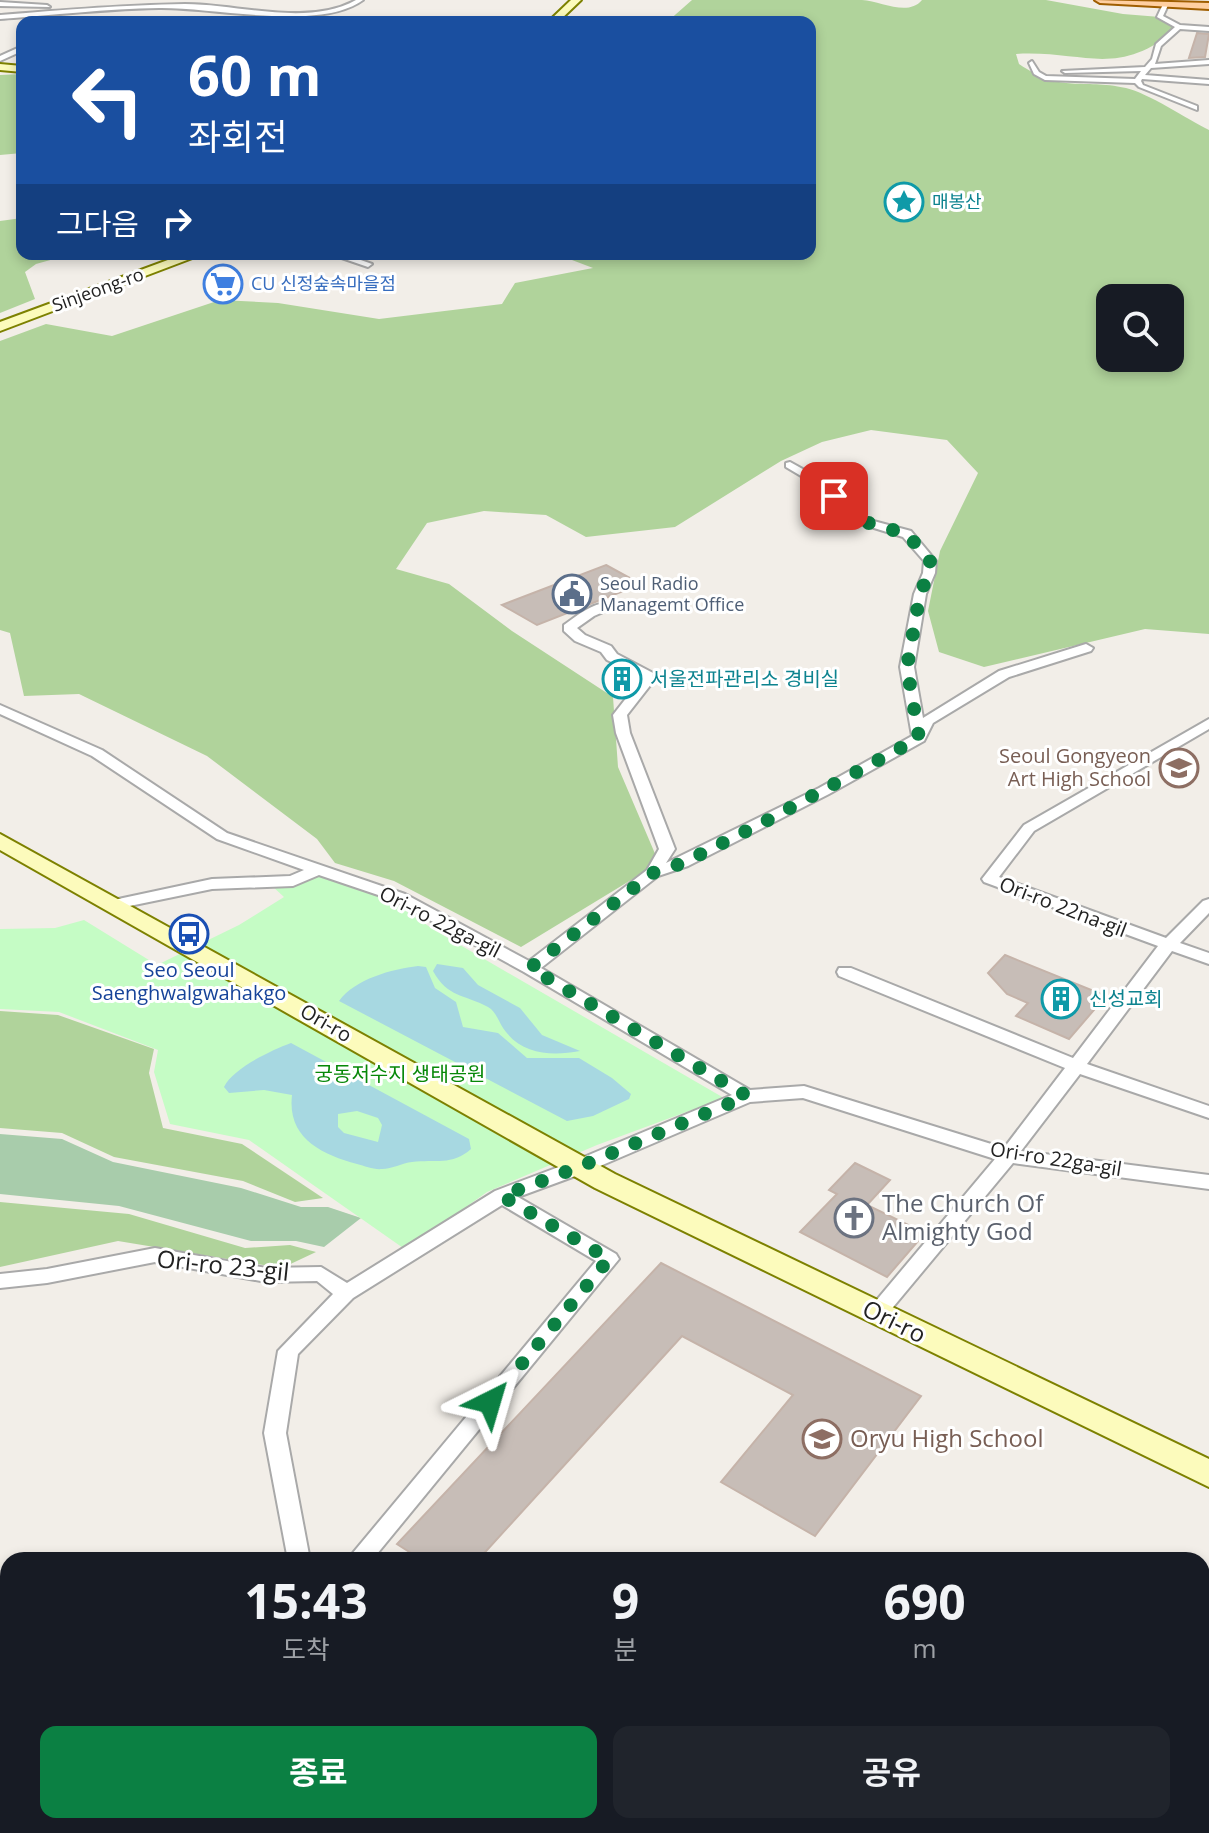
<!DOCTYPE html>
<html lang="ko">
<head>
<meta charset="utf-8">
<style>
  body { margin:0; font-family:"Open Sans","Noto Sans KR",sans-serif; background:#20242c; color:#f1f3f6; height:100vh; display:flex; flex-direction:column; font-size:30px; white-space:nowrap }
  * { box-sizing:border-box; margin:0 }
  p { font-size:26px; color:#9ea1a6 }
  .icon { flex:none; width:44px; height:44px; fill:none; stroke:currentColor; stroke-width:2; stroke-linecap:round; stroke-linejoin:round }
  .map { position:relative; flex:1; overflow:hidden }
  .side { position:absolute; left:0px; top:1552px; width:1210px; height:282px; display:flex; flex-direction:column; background:#171b24; border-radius:24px 24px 0 0; box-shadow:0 4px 12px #0003 }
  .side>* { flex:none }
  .top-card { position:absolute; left:16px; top:16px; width:800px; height:244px; border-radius:16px; box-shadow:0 4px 12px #0003; background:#1a4fa0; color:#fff; overflow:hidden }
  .controls { position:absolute; left:1096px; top:284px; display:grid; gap:16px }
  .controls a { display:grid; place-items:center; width:88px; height:88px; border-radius:16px; background:#171b24; box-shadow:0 4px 12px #0003; font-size:40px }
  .pin { position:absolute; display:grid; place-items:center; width:68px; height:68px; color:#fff; margin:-34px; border-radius:16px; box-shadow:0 4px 12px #0006 }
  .me { position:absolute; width:88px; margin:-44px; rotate:40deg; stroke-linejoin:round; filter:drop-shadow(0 0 6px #0008) }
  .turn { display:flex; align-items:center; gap:28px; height:168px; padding:0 40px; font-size:36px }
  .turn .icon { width:104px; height:104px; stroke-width:2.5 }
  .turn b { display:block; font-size:56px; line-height:68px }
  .then { display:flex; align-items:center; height:76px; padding:0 40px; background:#0003; gap:16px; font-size:30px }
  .eta { display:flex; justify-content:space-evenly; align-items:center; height:136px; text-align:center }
  .eta b { font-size:48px; font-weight:700; line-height:56px }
  .primary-button { display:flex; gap:16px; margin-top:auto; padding:16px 40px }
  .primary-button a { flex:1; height:92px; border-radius:16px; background:#0b8043; color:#fff; font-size:32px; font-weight:700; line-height:92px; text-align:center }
  .primary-button a+a { background:#20242c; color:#f1f3f6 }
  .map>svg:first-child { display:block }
  .forest { fill:#b0d39b; fill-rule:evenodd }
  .cemetery { fill:#a8ccab }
  .park { fill:#c5fcc5 }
  .pitch { fill:#84e4b7 }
  .water { fill:#a7d8e1; fill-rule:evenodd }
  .building { fill:#c7bdb7; stroke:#c5b3a9; stroke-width:2 }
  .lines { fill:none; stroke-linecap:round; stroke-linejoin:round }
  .street-casing { stroke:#a9a9a9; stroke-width:4 }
  .secondary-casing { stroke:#7d8100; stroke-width:4 }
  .primary-casing { stroke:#9f5e00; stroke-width:4 }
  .street { fill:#fff; fill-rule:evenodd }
  .secondary { fill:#fcfbbc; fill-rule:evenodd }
  .primary { fill:#ffcfa0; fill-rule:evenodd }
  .route { stroke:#0b8043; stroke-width:14; stroke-dasharray:0 25.2 }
  .labels { text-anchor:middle; stroke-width:6; stroke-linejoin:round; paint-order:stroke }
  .far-culture-label { font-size:18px; fill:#0d838f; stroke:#fff; text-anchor:start }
  .far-shop-label { font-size:18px; fill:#366cbe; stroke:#fff; text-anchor:start }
  .far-street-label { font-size:18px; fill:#222; stroke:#fff }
  .far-service-label { font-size:18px; fill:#4e5e75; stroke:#fff; text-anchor:start }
  .culture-label { font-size:20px; fill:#0d838f; stroke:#fff; text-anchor:start }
  .education-label { font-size:20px; fill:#785e54; stroke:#fff; text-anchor:end }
  .street-label { font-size:20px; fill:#222; stroke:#fff }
  .transit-label { font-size:20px; fill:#164399; stroke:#fff }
  .park-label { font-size:20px; fill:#078808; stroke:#fff }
  .near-worship-label { font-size:24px; fill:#5b616d; stroke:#fff; text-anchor:start }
  .near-street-label { font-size:24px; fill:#222; stroke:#fff }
  .near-education-label { font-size:24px; fill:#785e54; stroke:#fff; text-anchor:start }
</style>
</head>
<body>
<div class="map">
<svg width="1209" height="1833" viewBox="0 0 1209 1833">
  <rect width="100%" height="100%" fill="#f2eee8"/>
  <path class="forest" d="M692 0C748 0 806 0 862 0 881 1 908 17 922 0H1046L1123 14 1160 17 1179 27C1117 80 1085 50 1016 54L1019 64C1063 94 1081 78 1126 88 1148 93 1187 119 1209 130V634L1145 629 984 667 939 652 928 611 940 551 978 473 947 440 871 430 822 442 781 461 675 527 586 537 546 515 484 511 427 523 396 569 449 584 512 631 613 697 618 767 659 863 521 947 394 881 335 863 317 839 207 756 79 694 24 696 10 633 0 630V341L46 324 112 336 220 300 278 303 379 319 502 304 515 283 593 268 572 260 479 254H810V22H667ZM1110 298H1170V358H1110Z
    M22 74V153L0 155V75Z
    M22 218V254H104L54 259 36 264 25 272 35 299 0 313V221Z
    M0 1011 58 1015 154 1049 149 1073 163 1128 242 1144 323 1198 295 1202 243 1181 114 1157 62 1133 0 1128Z
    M0 1202 129 1214 245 1248 290 1245 316 1252 282 1268 118 1241 0 1267Z
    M5 1711 8 1714V1826H41L39 1833H0V1713Z"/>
  <path class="cemetery" d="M0 1134 62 1139 113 1162 241 1188 301 1207H328L361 1218 324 1247 296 1241H251L119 1206 0 1194Z"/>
  <path class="park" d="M319 873 383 896 436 931 724 1098 597 1145 487 1192 406 1250 249 1140 170 1124 154 1072 158 1050 59 1012 0 1009V929L55 928 84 920 157 965 239 925 284 897 271 885Z"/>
  <path class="pitch" d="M1202 1598 1209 1602 1208 1800 1202 1797Z"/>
  <path class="water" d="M437 964 463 968 478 985 520 1008 542 1035 580 1051C553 1056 524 1055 506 1032 499 1024 497 1012 488 1007 464 994 448 998 433 971Z
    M418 966 426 967 435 988 456 1002 463 1027 498 1033 527 1058H579L612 1078 631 1094 629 1099 593 1116 567 1121 339 1001C355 979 392 969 418 966Z
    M291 1043 469 1139 471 1149C452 1166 435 1159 412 1162 402 1163 392 1169 382 1169 374 1170 365 1166 357 1164 321 1154 287 1138 292 1095L264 1090 229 1093 224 1087C233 1068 272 1050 291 1043ZM357 1111 378 1118 382 1125 378 1142 344 1133 338 1127V1114Z"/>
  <path class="building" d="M1197 33 1209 34 1205 57 1189 58Z
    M606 565 641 584 537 625 502 605Z
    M1005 955 1106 996 1069 1039 1016 1016 1028 1003 1007 994 988 973Z
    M855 1163 890 1180 867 1205 925 1233 887 1277 800 1232 837 1194 829 1190Z
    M661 1263 921 1396 815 1536 721 1482 793 1395 682 1336 478 1560H422L397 1544Z"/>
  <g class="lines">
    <defs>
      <path id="street" d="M356 0H363C320 32 213 7 159 8 106 9 53 15 0 19V15C62 10 123 5 185 4 238 4 308 27 356 0Z
        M0 2 47 5 50 7 0 6Z
        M1164 2 1169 3 1163 16 1180 25 1209 27V31L1180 29 1161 46 1155 64 1209 60V64L1151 68 1145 75 1209 80V84L1142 79 1141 81 1143 85 1197 106V110L1139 87 1135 83 1045 80 1034 74 1029 63 1032 61 1039 72 1046 76 1135 79 1141 71 1065 73 1062 71 1145 67 1152 59 1156 44 1175 27 1157 17Z
        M22 46V51L0 61V56Z
        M330 254H344L372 264 368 267Z
        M790 462 826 482 866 519 911 531 936 561 935 573 926 594 914 667 923 718 999 671 1086 644 1093 648 1091 651 1009 677 933 723 924 741 829 794 688 866 658 876 541 968 750 1090 804 1086 1004 1148 1065 1068 839 976 837 972 839 968H851L1073 1058 1158 946 984 882 982 879 1024 825 1209 719V729L1034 831 999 877 1166 938 1203 901 1209 899V913L1180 943 1209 953V964L1172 951 1087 1064 1209 1106V1118L1080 1074 1021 1151 1209 1175V1189L1013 1163 884 1318 877 1321 870 1318 867 1313 870 1308 995 1159 803 1098 750 1102 586 1172 518 1197 616 1254 619 1259 372 1560H347L596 1261 502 1205 353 1298 298 1354 286 1433 310 1560H288L264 1433 278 1351 333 1294 317 1281 266 1282 155 1262 47 1283 0 1288V1274L47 1269 155 1248 266 1268 321 1267 347 1283 495 1191 572 1162 732 1095 524 972 393 900 319 875 293 886 212 889 115 909 109 907 107 904 109 901 212 879 290 876 304 870 217 839 92 756 0 714V705L102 750 227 833 405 894 529 961 647 870 659 849 616 733 613 715 638 683 639 675 607 660 601 652 575 641 564 631V625C578 615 593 602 610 603V609L594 616 577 628 585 635 611 646 617 654 653 673 652 683 627 715 630 733 675 849 666 863 819 788 912 736 900 667 914 594 923 573 924 561 903 537 858 523 818 486 786 467V463Z
        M8 1682V1704L0 1706V1684Z
        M425 1826H458L461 1833H428Z
        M712 1826H738L735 1833H709Z
        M788 1826H814L811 1833H785Z
        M858 1826H884L882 1833H856Z
        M928 1826H954L952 1833H926Z
        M1161 1826H1196L1199 1833H1164Z"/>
      <path id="secondary" d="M571 0H581L558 22H548Z
        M0 64 22 66V72L0 70Z
        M184 254H203L0 331V322Z
        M0 834 615 1174 1209 1459V1487L595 1188 0 850Z"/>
      <path id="primary" d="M1095 0 1209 3V9L1100 3Z"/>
    </defs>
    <use href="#street" class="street-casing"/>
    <use href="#secondary" class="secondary-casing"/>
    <use href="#primary" class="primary-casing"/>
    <use href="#street" class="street"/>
    <use href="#secondary" class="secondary"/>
    <use href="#primary" class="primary"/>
  </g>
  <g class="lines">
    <path class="route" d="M490 1402 609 1259 502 1196 579 1167 747 1096 530 968 653 873 683 863 768 820 919 738 907 667 920 594 929 573 930 561 907 534 862 521 834 496"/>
  </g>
  <defs>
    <symbol id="sight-ring" viewBox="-11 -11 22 22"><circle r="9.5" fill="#fff" stroke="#0f9aa8" stroke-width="1.5"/><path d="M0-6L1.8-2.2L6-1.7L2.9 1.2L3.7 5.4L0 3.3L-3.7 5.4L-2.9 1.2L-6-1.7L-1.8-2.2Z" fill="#0f9aa8"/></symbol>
    <symbol id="supermarket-ring" viewBox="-11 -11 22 22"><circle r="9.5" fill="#fff" stroke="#3f7fe0" stroke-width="1.5"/><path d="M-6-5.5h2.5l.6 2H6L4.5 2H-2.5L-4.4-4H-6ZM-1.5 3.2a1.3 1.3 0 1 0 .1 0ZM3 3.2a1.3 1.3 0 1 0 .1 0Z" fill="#3f7fe0"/></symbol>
    <symbol id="civic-ring" viewBox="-11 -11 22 22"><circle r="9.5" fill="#fff" stroke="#5c6f8a" stroke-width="1.5"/><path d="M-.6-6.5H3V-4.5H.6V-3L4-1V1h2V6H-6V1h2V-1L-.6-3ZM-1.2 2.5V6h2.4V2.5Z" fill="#5c6f8a"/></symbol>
    <symbol id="building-ring" viewBox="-11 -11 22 22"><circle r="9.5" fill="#fff" stroke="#0f9aa8" stroke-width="1.5"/><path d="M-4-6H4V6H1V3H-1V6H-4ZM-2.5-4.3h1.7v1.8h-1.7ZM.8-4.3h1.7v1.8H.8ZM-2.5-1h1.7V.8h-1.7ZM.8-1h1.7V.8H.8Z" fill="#0f9aa8"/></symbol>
    <symbol id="school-ring" viewBox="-11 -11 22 22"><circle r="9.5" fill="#fff" stroke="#8d6e63" stroke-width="1.5"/><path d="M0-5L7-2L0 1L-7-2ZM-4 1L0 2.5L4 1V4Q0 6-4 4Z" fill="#8d6e63"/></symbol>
    <symbol id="bus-ring" viewBox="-11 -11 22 22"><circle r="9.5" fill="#fff" stroke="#1a4fb4" stroke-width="1.5"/><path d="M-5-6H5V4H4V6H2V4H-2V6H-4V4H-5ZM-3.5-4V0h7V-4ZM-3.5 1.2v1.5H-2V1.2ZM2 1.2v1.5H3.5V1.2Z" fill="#1a4fb4"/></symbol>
    <symbol id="church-ring" viewBox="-11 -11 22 22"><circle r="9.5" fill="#fff" stroke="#6b7280" stroke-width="1.5"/><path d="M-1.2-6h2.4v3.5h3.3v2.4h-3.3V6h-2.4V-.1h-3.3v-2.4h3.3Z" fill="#6b7280"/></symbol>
  </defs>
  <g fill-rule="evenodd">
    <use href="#sight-ring" x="882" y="180" width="44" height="44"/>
    <use href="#supermarket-ring" x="201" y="262" width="44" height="44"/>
    <use href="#civic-ring" x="550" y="572" width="44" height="44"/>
    <use href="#building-ring" x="600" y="657" width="44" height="44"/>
    <use href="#school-ring" x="1157" y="746" width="44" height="44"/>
    <use href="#bus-ring" x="167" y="912" width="44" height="44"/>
    <use href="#building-ring" x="1039" y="977" width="44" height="44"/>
    <use href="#church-ring" x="832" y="1196" width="44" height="44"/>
    <use href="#school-ring" x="800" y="1417" width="44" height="44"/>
  </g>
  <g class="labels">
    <g class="far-culture-label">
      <text x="932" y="208">매봉산</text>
    </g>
    <g class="far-shop-label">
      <text x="251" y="290">CU 신정숲속마을점</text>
    </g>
    <g class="far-street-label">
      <text transform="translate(98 290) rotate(-20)" y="6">Sinjeong-ro</text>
    </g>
    <g class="far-service-label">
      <text x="600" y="590">Seoul Radio<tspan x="600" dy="21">Managemt Office</tspan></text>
    </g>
    <g class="culture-label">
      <text x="650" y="686">서울전파관리소 경비실</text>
      <text x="1089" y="1006">신성교회</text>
    </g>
    <g class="education-label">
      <text x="1151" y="763">Seoul Gongyeon<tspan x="1151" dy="23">Art High School</tspan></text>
    </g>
    <g class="street-label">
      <text transform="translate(1063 907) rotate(21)" y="7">Ori-ro 22na-gil</text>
      <text transform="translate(440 922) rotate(27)" y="7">Ori-ro 22ga-gil</text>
      <text transform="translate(326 1023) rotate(30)" y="7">Ori-ro</text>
      <text transform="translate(1056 1159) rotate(9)" y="7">Ori-ro 22ga-gil</text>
    </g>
    <g class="transit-label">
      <text x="189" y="977">Seo Seoul<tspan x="189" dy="23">Saenghwalgwahakgo</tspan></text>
    </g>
    <g class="park-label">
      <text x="400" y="1081">궁동저수지 생태공원</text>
    </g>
    <g class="near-worship-label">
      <text x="882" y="1212">The Church Of<tspan x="882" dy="28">Almighty God</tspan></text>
    </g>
    <g class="near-street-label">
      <text transform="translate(223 1266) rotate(6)" y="8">Ori-ro 23-gil</text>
      <text transform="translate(894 1322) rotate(26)" y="8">Ori-ro</text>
    </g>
    <g class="near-education-label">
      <text x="850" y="1447">Oryu High School</text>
    </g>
  </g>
</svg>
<div class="controls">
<a><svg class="icon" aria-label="search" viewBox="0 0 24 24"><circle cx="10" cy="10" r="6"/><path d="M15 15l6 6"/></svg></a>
</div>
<div class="pin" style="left:834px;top:496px;background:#d93025"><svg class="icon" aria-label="arrive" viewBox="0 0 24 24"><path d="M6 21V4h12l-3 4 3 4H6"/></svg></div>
<svg class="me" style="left:490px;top:1402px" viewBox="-20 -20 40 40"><path d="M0-17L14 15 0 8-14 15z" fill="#0b8043" stroke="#fff" stroke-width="4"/></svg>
<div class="top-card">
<div class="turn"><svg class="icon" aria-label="left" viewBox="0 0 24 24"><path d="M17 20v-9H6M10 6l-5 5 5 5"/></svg><div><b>60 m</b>좌회전</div></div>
<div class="then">그다음<svg class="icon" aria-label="right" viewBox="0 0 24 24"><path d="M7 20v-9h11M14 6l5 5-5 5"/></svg></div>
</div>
<section class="side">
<div class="eta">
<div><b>15:43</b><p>도착</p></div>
<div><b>9</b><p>분</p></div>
<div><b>690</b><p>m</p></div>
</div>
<div class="primary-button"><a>종료</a><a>공유</a></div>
</section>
</div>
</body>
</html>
